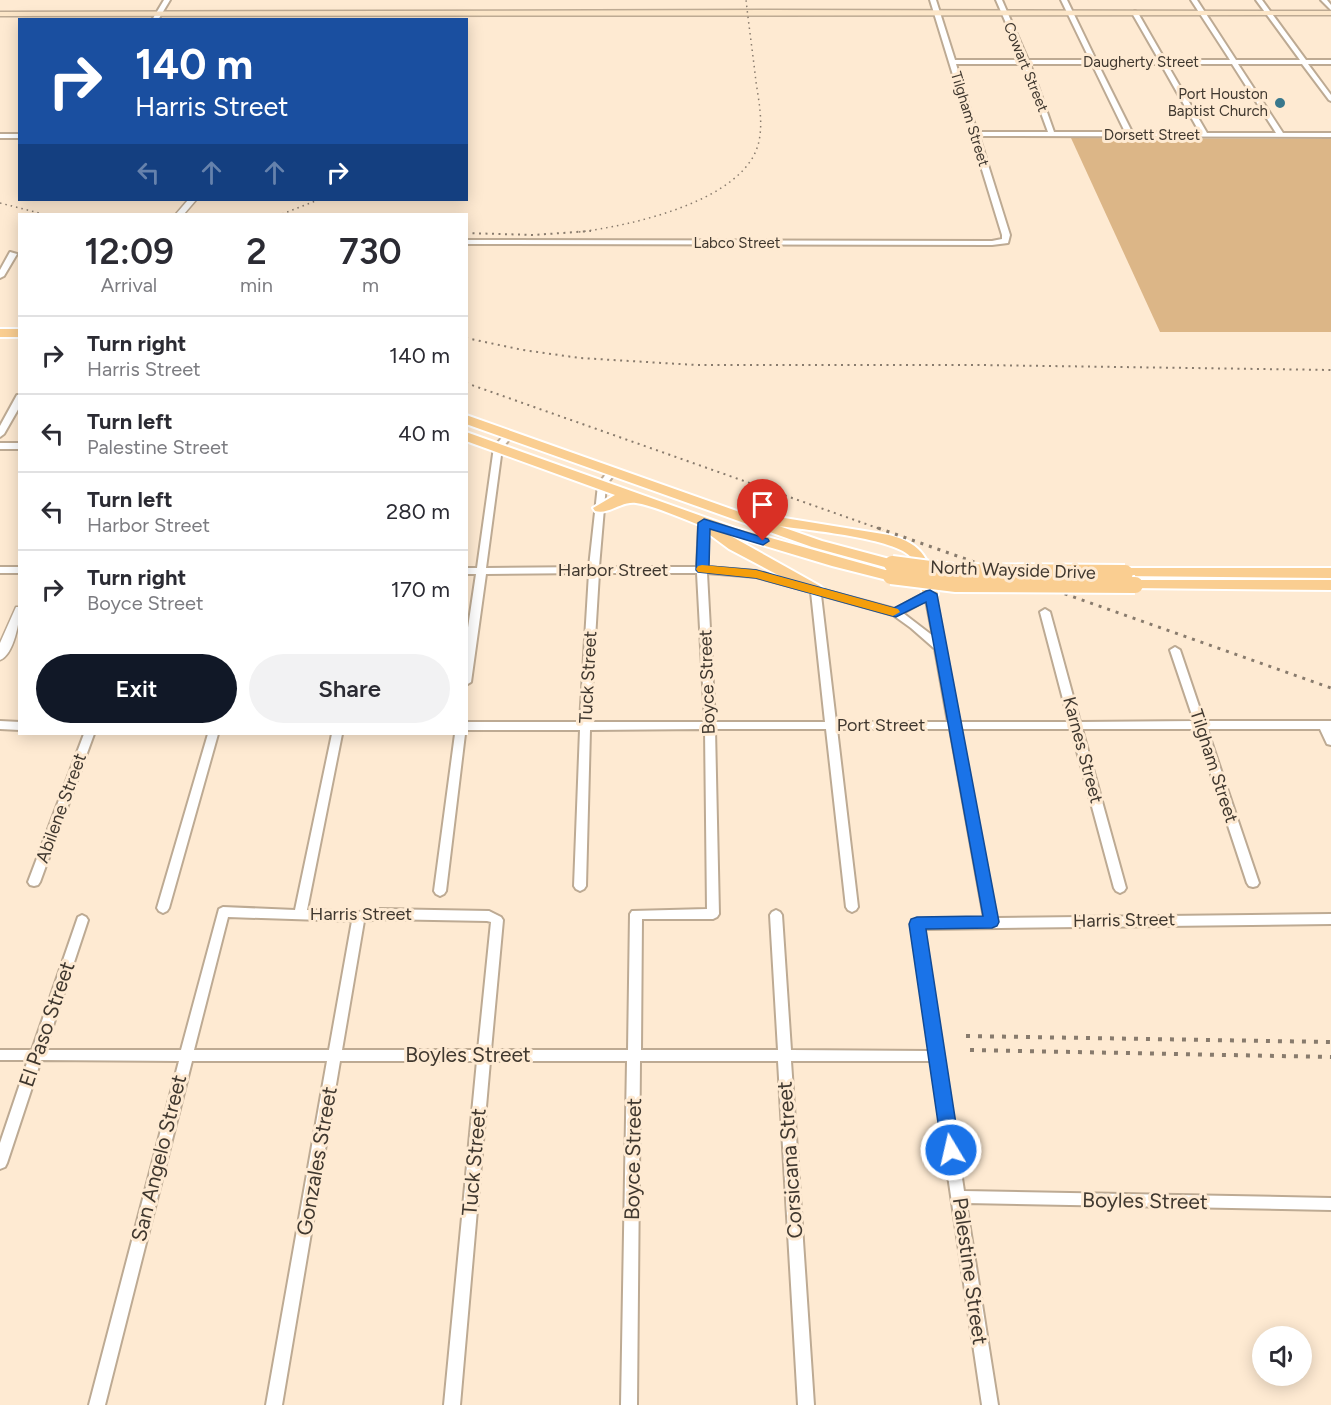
<!DOCTYPE html>
<html lang="en">
<head>
<meta charset="utf-8">
<style>
  body { margin:0; font-family:Figtree,sans-serif; background:#f2f2f3; color:#2b2b33; height:100vh; display:flex; flex-direction:column; font-size:22px; white-space:nowrap }
  * { box-sizing:border-box; margin:0 }
  p { font-size:20px; color:#7c7c81 }
  .icon { flex:none; width:33px; height:33px; fill:none; stroke:currentColor; stroke-width:2; stroke-linecap:round; stroke-linejoin:round }
  .map { position:relative; flex:1; overflow:hidden }
  .panel { position:absolute; left:18px; top:213px; width:450px; height:522px; display:flex; flex-direction:column; background:#fff; border-radius:0px; box-shadow:0 3px 15px #0003 }
  .panel>* { flex:none }
  .guide { position:absolute; left:18px; top:18px; width:450px; height:183px; border-radius:0px; box-shadow:0 3px 15px #0003; background:#1a4fa0; color:#fff; overflow:hidden }
  .fabs { position:absolute; left:1252px; top:1326px; display:grid; gap:12px }
  .fabs a { display:grid; place-items:center; width:60px; height:60px; border-radius:50%; background:#fff; box-shadow:0 3px 15px #0003; font-size:30px }
  .pin { position:absolute; display:grid; place-items:center; width:51px; height:51px; color:#fff; margin:-62px -26px; border-radius:50% 50% 50% 0; rotate:-45deg; box-shadow:0 0 6px #0007 }
  .pin .icon { rotate:45deg }
  .me { position:absolute; width:66px; margin:-33px; rotate:351deg; stroke-linejoin:round; filter:drop-shadow(0 0 4px #0008) }
  .turn { display:flex; align-items:center; gap:21px; height:126px; padding:0 18px; font-size:27px }
  .turn .icon { width:78px; height:78px; stroke-width:2.5 }
  .turn b { display:block; font-size:42px; line-height:51px }
  .lanes { display:flex; align-items:center; height:57px; padding:0 18px; background:#0003; justify-content:center; gap:30px; direction:ltr }
  .lanes .off { opacity:.35 }
  .eta { display:flex; justify-content:space-evenly; align-items:center; height:102px; text-align:center }
  .eta b { font-size:36px; font-weight:600; line-height:42px }
  .primary-button { display:flex; gap:12px; margin-top:auto; padding:12px 18px }
  .primary-button a { flex:1; height:69px; border-radius:36px; background:#111827; color:#fff; font-size:24px; font-weight:600; line-height:69px; text-align:center }
  .primary-button a+a { background:#f2f2f3; color:#2b2b33 }
  ul { padding:0; list-style:none }
  li { display:flex; align-items:center; gap:18px; height:78px; padding:0 18px; border-top:2px solid #e1e1e2 }
  li div { flex:1 }
  li b { display:block; font-size:22px }
  li em { font-style:normal }
  .map>svg:first-child { display:block }
  .green { fill:#dcb687 }
  .lines { fill:none; stroke-linecap:round; stroke-linejoin:round }
  .minor-casing { stroke:#bdaa93; stroke-width:4 }
  .tertiary-casing { stroke:#bdaa93; stroke-width:3 }
  .secondary-casing { stroke:#bdaa93; stroke-width:3 }
  .primary-casing { stroke:#fff; stroke-width:4 }
  .minor { fill:#fff; fill-rule:evenodd }
  .tertiary { fill:#fff; fill-rule:evenodd }
  .secondary { fill:#fce6c8; fill-rule:evenodd }
  .primary { fill:#face91; fill-rule:evenodd }
  .rail-far3 { stroke:#887b6d; stroke-width:1.5; stroke-dasharray:1.5 4; stroke-linecap:butt }
  .rail-far2 { stroke:#887b6d; stroke-width:2; stroke-dasharray:2 4.5; stroke-linecap:butt }
  .rail-far1 { stroke:#887b6d; stroke-width:3; stroke-dasharray:3 6; stroke-linecap:butt }
  .rail { stroke:#887b6d; stroke-width:4; stroke-dasharray:4 8; stroke-linecap:butt }
  .primary-bridge-casing { stroke:#fff; stroke-width:20; stroke-linecap:butt }
  .primary-bridge { stroke:#face91; stroke-width:16 }
  .route { fill:#1a73e8; stroke:#114b97; stroke-width:1.5 }
  .slow { fill:#f59e0b }
  .poi-dot { fill:#39788d; stroke:#feead2; stroke-width:2 }
  .labels { text-anchor:middle; stroke-width:6; stroke-linejoin:round; paint-order:stroke }
  .far-street-label { font-size:15px; fill:#40382f; stroke:#feead2 }
  .far-poi-label { font-size:15px; fill:#40382f; stroke:#feead2; text-anchor:end }
  .street-label { font-size:18px; fill:#40382f; stroke:#feead2 }
  .near-street-label { font-size:21px; fill:#40382f; stroke:#feead2 }
</style>
</head>
<body>
<div class="map">
<svg width="1331" height="1405" viewBox="0 0 1331 1405">
  <rect width="100%" height="100%" fill="#feead2"/>
  <path class="green" d="M1071 138 1331 139V332H1160Z"/>
  <g class="lines">
    <defs>
      <path id="minor" d="M164 0H170L158 20H152Z
        M930 0H936L955 60H1022L996 0H1002L1028 60H1090L1061 0H1067L1096 60H1159L1132 13 1135 11 1138 13 1165 60H1230L1191 0H1197L1236 60H1300L1256 0H1262L1306 60H1331V64H1308L1331 95V101L1329 100 1302 64H1238L1283 133H1331V137L979 136 1010 235 1008 243 992 245 466 244V240L992 241 1002 239V235ZM956 64H1023L1048 132H977ZM1030 64H1092L1125 132H1054ZM1098 64H1161L1200 133 1132 132ZM1167 64H1232L1276 133H1207Z
        M1321 0H1327L1331 5V10Z
        M0 134H20V138H0Z
        M10 252 17 254 4 276 0 278V270Z
        M17 395H20V406L4 434 0 437V426Z
        M509 432 513 435 502 448 486 568 589 567 598 485 609 470 612 469 616 472 606 485 599 567H697L699 523 704 520 709 523 707 567 756 571 818 587 820 589 895 609 927 592H933L959 722H1069L1040 612 1045 609 1050 612 1080 722 1194 721 1170 650 1175 647 1180 650 1204 721H1331V745L1327 744 1320 729H1207L1259 883 1257 886 1253 887 1249 886 1247 883 1196 729H1082L1126 888 1124 891 1120 893 1116 891 1114 888 1071 729H960L996 918 1331 914V924L924 929 964 1191 1331 1198V1210L966 1203 998 1405H982L931 1061H791L814 1405H798L778 1061H640L637 1405H621L627 1061H490L460 1405H444L477 1061H340L282 1405H266L327 1061H192L105 1405H89L179 1061 41 1060 7 1163 5 1167 0 1169V1143L28 1060H0V1050H32L78 917 82 915 86 917 88 920 45 1050H181L219 909 223 907 295 910 332 734H342L307 910 359 912 380 909 489 911 501 917 503 920 491 1050H628L630 914 632 911 707 909 705 729 590 730 586 886 584 889 580 891 576 889 574 886 580 730H466V722H580L589 573 486 574 471 682 466 685V641L476 574H466V568H477L494 447 506 433ZM599 573H697L705 722H590ZM707 573 756 577 811 592 825 722H715ZM821 595 893 615 911 628 935 649 948 722H836ZM926 600 933 636 903 613ZM715 729H826L846 907 848 910 852 912 856 910 858 907 837 729H950L984 918 917 919 913 921 911 924 930 1051 791 1050 782 915 780 912 776 910 772 912 770 915 778 1050H641L642 919H713L717 917 719 914ZM228 917 352 921 329 1050H194ZM380 919 487 921 491 922 478 1050H342L364 921Z
        M0 443H20V449H0Z
        M0 567H20V573H0Z
        M0 721 20 722V730L0 729Z
        M84 734H94L40 882 38 885 34 886 30 885 28 882Z
        M208 734H218L169 908 167 911 163 913 159 911 157 908Z
        M455 734H465L446 891 444 894 440 896 436 894 434 891Z"/>
      <path id="tertiary" d="M188 200H196L184 214H176Z
        M16 607H20C20 620 14 655 0 660V643Z"/>
      <path id="secondary" d="M764 10 1331 11V15L0 16V12Z"/>
      <path id="primary" d="M0 329H20V337H0Z
        M466 415 765 521 767 517 772 516 889 535C925 544 929 561 938 594L935 597H925C918 586 920 570 912 558 897 538 806 530 779 526L822 541 897 561 899 564 897 567 892 569 812 547 466 424Z
        M466 432 735 528 896 573 899 576 891 581 832 566 729 535 820 586 823 589 815 594 810 592 729 549 706 532 705 527C685 520 656 506 636 503 621 501 609 515 595 511L593 508 615 495 466 441Z
        M1125 568H1331V578L1120 576 1117 573Z
        M1135 580H1331V590L1130 588 1127 585Z"/>
    </defs>
    <use href="#minor" class="minor-casing"/>
    <use href="#tertiary" class="tertiary-casing"/>
    <use href="#secondary" class="secondary-casing"/>
    <use href="#primary" class="primary-casing"/>
    <use href="#minor" class="minor"/>
    <use href="#tertiary" class="tertiary"/>
    <use href="#secondary" class="secondary"/>
    <use href="#primary" class="primary"/>
    <path class="rail-far3" d="M0 203 43 214
      M282 214 318 200
      M579 232C629 226 747 201 759 141 763 122 759 102 756 82 753 55 749 27 746 0"/>
    <path class="rail-far2" d="M466 233 533 235 591 231
      M466 338 523 350 580 358 696 365H978L1331 370
      M466 383 883 530"/>
    <path class="rail-far1" d="M878 528 1331 688"/>
    <path class="rail" d="M966 1036 1331 1042
      M970 1050 1331 1057"/>
    <defs>
      <path id="primary-bridge" d="M892 564 953 572 1125 573
        M891 576 956 584 1135 585"/>
    </defs>
    <use href="#primary-bridge" class="primary-bridge-casing"/>
    <use href="#primary-bridge" class="primary-bridge"/>
  </g>
  <path class="route" d="M704 519 768 539 769 541 763 545 710 529 709 566 756 570 894 608 926 591 930 590 937 594 999 922 997 926 992 928 926 929 960 1150 958 1156 951 1158 945 1156 942 1150 909 924 911 919 917 917 983 916 926 602 896 617 756 578 698 572 696 570 698 523Z"/>
  <path class="slow" d="M702 565 756 570 898 609 900 612 893 616 756 578 698 572 696 569 698 566Z"/>
  <circle class="poi-dot" cx="1280" cy="103" r="6"/>
  <g class="labels">
    <g class="far-street-label">
      <text x="1141" y="67">Daugherty Street</text>
      <text transform="translate(1026 67) rotate(68)" y="5">Cowart Street</text>
      <text transform="translate(970 119) rotate(73)" y="5">Tilgham Street</text>
      <text x="1152" y="140">Dorsett Street</text>
      <text x="737" y="248">Labco Street</text>
    </g>
    <g class="far-poi-label">
      <text x="1268" y="99">Port Houston<tspan x="1268" dy="17">Baptist Church</tspan></text>
    </g>
    <g class="street-label">
      <text x="613" y="576">Harbor Street</text>
      <text transform="translate(1013 570) rotate(2)" y="6">North Wayside Drive</text>
      <text transform="translate(588 677) rotate(-87)" y="6">Tuck Street</text>
      <text transform="translate(707 682) rotate(-92)" y="6">Boyce Street</text>
      <text x="881" y="731">Port Street</text>
      <text transform="translate(1083 750) rotate(75)" y="6">Karnes Street</text>
      <text transform="translate(1214 766) rotate(72)" y="6">Tilgham Street</text>
      <text transform="translate(61 808) rotate(-70)" y="6">Abilene Street</text>
      <text x="361" y="920">Harris Street</text>
      <text transform="translate(1124 920) rotate(-1)" y="6">Harris Street</text>
    </g>
    <g class="near-street-label">
      <text transform="translate(47 1024) rotate(-71)" y="7">El Paso Street</text>
      <text x="468" y="1062">Boyles Street</text>
      <text transform="translate(159 1158) rotate(-76)" y="7">San Angelo Street</text>
      <text transform="translate(633 1159) rotate(-89)" y="7">Boyce Street</text>
      <text transform="translate(790 1160) rotate(-94)" y="7">Corsicana Street</text>
      <text transform="translate(317 1161) rotate(-80)" y="7">Gonzales Street</text>
      <text transform="translate(474 1162) rotate(-85)" y="7">Tuck Street</text>
      <text transform="translate(1145 1201) rotate(1)" y="7">Boyles Street</text>
      <text transform="translate(970 1271) rotate(82)" y="7">Palestine Street</text>
    </g>
  </g>
</svg>
<div class="fabs">
<a><svg class="icon" aria-label="sound" viewBox="0 0 24 24"><path d="M4 9h4l5-4v14l-5-4H4zM17 9q2 3 0 6"/></svg></a>
</div>
<div class="pin" style="left:763px;top:541px;background:#d93025"><svg class="icon" aria-label="arrive" viewBox="0 0 24 24"><path d="M6 21V4h12l-3 4 3 4H6"/></svg></div>
<svg class="me" style="left:951px;top:1150px" viewBox="-20 -20 40 40"><circle r="17" fill="#1a73e8" stroke="#fff" stroke-width="3"/><path d="M0-11L8 9 0 5-8 9z" fill="#fff"/></svg>
<div class="guide">
<div class="turn"><svg class="icon" aria-label="right" viewBox="0 0 24 24"><path d="M7 20v-9h11M14 6l5 5-5 5"/></svg><div><b>140 m</b>Harris Street</div></div>
<div class="lanes"><svg class="icon off" aria-label="left" viewBox="0 0 24 24"><path d="M17 20v-9H6M10 6l-5 5 5 5"/></svg><svg class="icon off" aria-label="ahead" viewBox="0 0 24 24"><path d="M12 20V5M6 11l6-6 6 6"/></svg><svg class="icon off" aria-label="ahead" viewBox="0 0 24 24"><path d="M12 20V5M6 11l6-6 6 6"/></svg><svg class="icon" aria-label="right" viewBox="0 0 24 24"><path d="M7 20v-9h11M14 6l5 5-5 5"/></svg></div>
</div>
<section class="panel">
<div class="eta">
<div><b>12:09</b><p>Arrival</p></div>
<div><b>2</b><p>min</p></div>
<div><b>730</b><p>m</p></div>
</div>
<ul>
<li><svg class="icon" aria-label="right" viewBox="0 0 24 24"><path d="M7 20v-9h11M14 6l5 5-5 5"/></svg><div><b>Turn right</b><p>Harris Street</p></div><em>140 m</em></li>
<li><svg class="icon" aria-label="left" viewBox="0 0 24 24"><path d="M17 20v-9H6M10 6l-5 5 5 5"/></svg><div><b>Turn left</b><p>Palestine Street</p></div><em>40 m</em></li>
<li><svg class="icon" aria-label="left" viewBox="0 0 24 24"><path d="M17 20v-9H6M10 6l-5 5 5 5"/></svg><div><b>Turn left</b><p>Harbor Street</p></div><em>280 m</em></li>
<li><svg class="icon" aria-label="right" viewBox="0 0 24 24"><path d="M7 20v-9h11M14 6l5 5-5 5"/></svg><div><b>Turn right</b><p>Boyce Street</p></div><em>170 m</em></li>
</ul>
<div class="primary-button"><a>Exit</a><a>Share</a></div>
</section>
</div>
</body>
</html>
